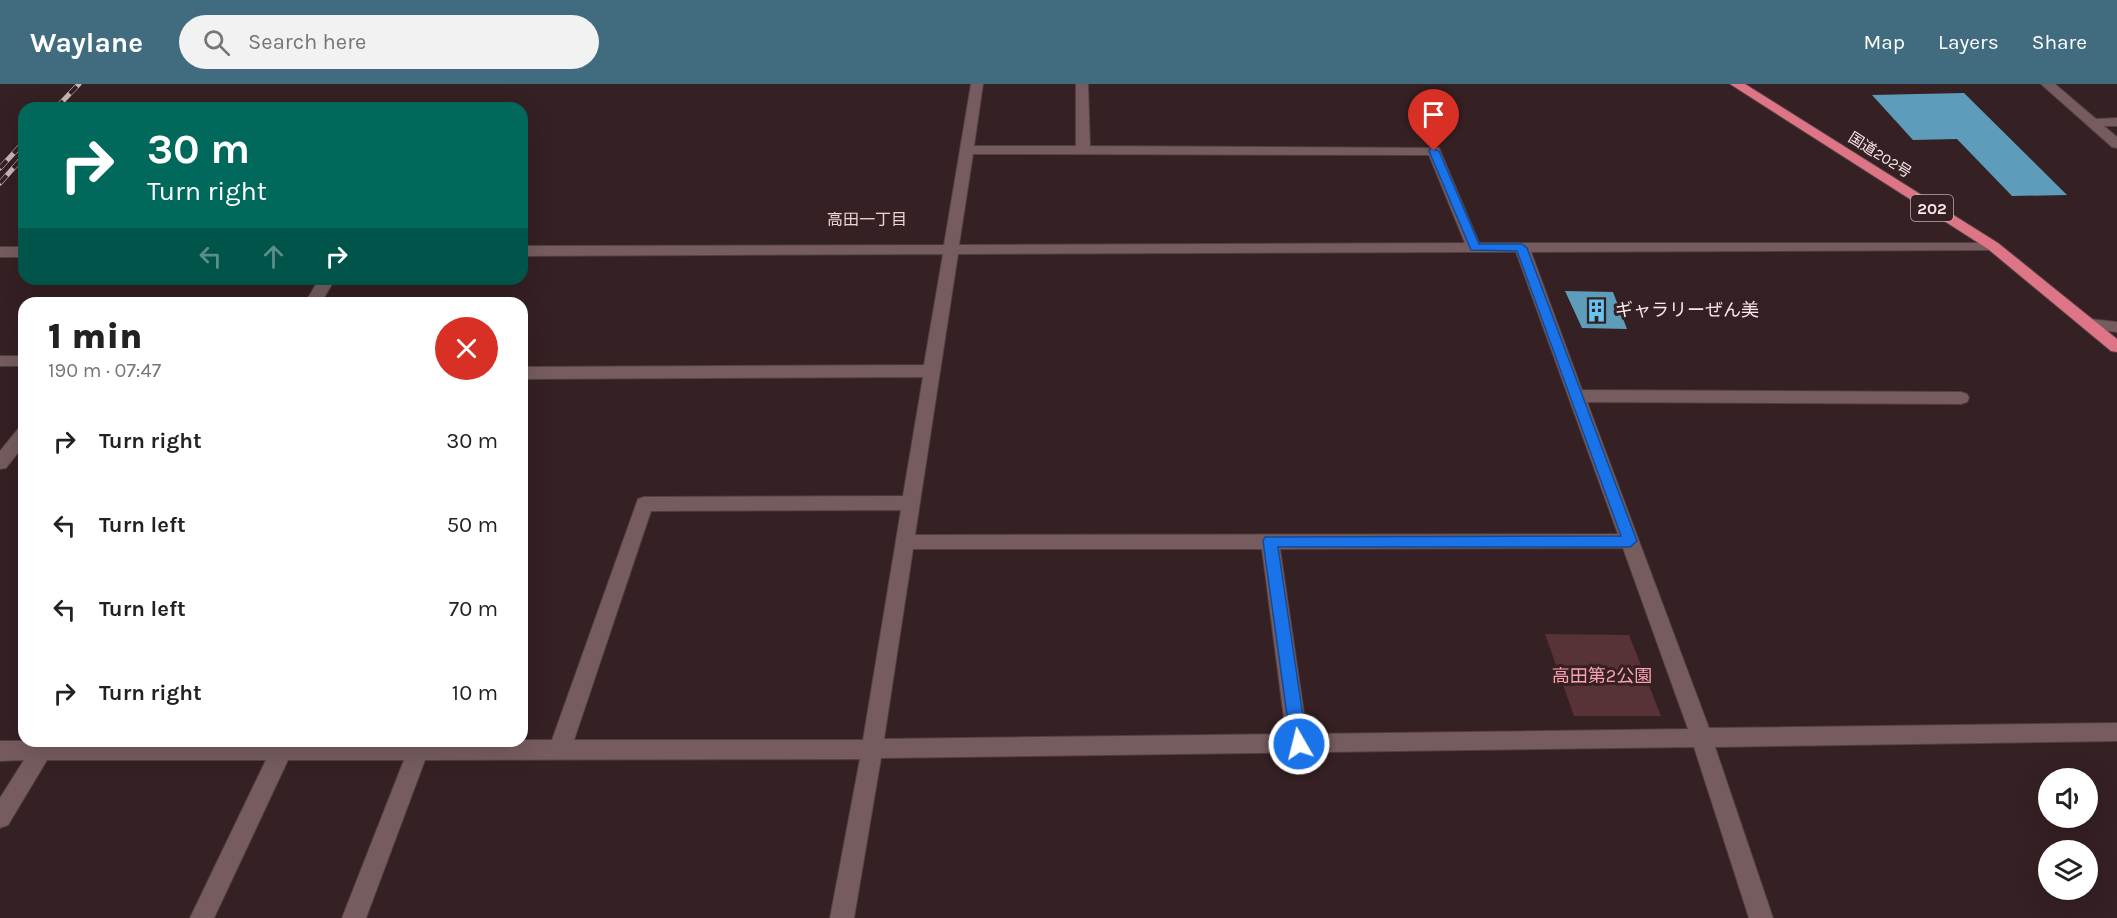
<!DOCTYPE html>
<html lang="en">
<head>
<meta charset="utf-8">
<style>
  body { margin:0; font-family:Karla,"Noto Sans JP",sans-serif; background:#f2f2f2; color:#222; height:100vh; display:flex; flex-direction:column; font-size:22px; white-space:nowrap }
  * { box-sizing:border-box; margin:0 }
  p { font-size:20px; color:#767676 }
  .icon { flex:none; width:33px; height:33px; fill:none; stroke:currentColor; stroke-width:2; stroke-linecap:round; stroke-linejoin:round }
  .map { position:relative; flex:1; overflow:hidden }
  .side { position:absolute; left:18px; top:213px; width:510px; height:450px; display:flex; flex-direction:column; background:#fff; border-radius:18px; box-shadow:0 6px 24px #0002 }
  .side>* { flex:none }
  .banner { position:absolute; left:18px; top:18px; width:510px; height:183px; border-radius:18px; box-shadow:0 6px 24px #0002; background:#00695c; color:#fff; overflow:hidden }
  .fabs { position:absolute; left:2038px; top:684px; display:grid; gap:12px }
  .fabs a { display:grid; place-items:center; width:60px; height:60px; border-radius:50%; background:#fff; box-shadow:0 6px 24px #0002; font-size:30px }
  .pin { position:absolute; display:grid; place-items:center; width:51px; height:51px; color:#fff; margin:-62px -26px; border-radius:50% 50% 50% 0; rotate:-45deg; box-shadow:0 0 6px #0007 }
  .pin .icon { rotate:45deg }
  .me { position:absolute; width:66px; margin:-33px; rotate:352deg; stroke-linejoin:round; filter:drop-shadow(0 0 4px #0008) }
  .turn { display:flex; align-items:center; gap:21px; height:126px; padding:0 30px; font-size:27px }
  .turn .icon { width:78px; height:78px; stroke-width:2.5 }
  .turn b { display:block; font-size:42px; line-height:51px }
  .lanes { display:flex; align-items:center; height:57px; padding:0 30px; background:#0003; justify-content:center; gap:30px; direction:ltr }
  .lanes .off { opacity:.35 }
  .round { display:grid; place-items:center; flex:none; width:63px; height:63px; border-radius:32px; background:#f2f2f2 }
  .overview { display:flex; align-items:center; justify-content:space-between; height:102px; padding:0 30px }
  h1 { font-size:36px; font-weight:800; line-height:45px }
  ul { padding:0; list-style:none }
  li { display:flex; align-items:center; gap:18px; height:84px; padding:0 30px }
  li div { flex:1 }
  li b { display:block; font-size:22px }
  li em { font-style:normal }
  header { display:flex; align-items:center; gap:36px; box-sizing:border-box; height:84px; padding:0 30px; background:#416b7e; color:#fff }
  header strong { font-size:28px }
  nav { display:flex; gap:33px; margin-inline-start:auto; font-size:21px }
  .search { width:420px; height:54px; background:#f2f2f2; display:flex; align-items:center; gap:15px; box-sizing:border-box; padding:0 21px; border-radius:33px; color:#767676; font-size:22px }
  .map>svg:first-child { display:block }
  .green { fill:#573237 }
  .building { fill:#5d9cba }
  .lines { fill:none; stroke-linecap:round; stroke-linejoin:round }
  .minor-casing { stroke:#513f41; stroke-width:2 }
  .trunk-casing { stroke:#513f41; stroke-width:2 }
  .minor { fill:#765c5f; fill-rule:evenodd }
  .trunk { fill:#de7587; fill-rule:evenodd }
  .rail-casing { stroke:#c7b6b8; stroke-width:5 }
  .rail { stroke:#352023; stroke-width:4; stroke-dasharray:10; stroke-linecap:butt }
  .route { fill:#1a73e8; stroke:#114b97; stroke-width:1.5 }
  .labels { text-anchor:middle; stroke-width:6; stroke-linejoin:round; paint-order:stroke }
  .far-street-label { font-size:15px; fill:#f8e8ea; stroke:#352023 }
  .shield { fill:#352023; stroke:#beacae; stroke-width:1.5 }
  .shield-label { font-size:16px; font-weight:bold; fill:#f8e8ea }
  .far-neighbourhood-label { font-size:16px; fill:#f0d2d5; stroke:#352023 }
  .poi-label { font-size:18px; fill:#f8e8ea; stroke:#352023; text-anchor:start }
  .park-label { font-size:18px; fill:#fca2ae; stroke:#352023 }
</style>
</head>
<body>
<header>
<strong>Waylane</strong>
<div class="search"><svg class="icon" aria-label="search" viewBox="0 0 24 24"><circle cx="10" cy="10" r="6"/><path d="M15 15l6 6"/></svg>Search here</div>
<nav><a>Map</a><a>Layers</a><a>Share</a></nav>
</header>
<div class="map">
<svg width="2117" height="834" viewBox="0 0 2117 834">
  <rect width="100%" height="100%" fill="#352023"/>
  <path class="green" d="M1545 550 1629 551 1661 632H1574Z"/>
  <path class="building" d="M1964 9 2067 111 2012 112 1957 55 1913 56 1872 11Z
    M1565 207 1613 208 1627 245 1582 244Z"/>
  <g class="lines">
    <defs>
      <path id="minor" d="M971 0H983L974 62H1076V0H1088L1090 62 1439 64 1479 159H1998L2000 162 1993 166 1531 168 1582 306 1961 308 1967 310 1969 314 1967 318 1961 320 1587 318 1709 644 2117 639V657L1715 663 1773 834H1749L1694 663 881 674 854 834H830L860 675 425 676 366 834H342L404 676H288L214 834H190L266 676H47L8 741 0 744V714L24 676 0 677V657L552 656 638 415 644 413 903 412 923 293 522 295V283L924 281 943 170 522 172V162L944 161ZM973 70 1429 71 1465 159 959 161ZM1473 168H1516L1618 450 915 451 958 170ZM901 426 863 656H574L651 427ZM1623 464 1688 645 1307 650 1280 465ZM913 465H1262L1286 650 884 655Z
        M2041 0H2055L2096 35 2117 34V42H2104L2117 53V64L2112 63Z
        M0 163H24V173H0Z
        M319 195H335L321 219H305Z
        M2090 235 2117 238V248L2084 244 2082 240Z
        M0 272H24V282H0Z
        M24 343V361L6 384 0 385V367L18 345Z"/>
      <path id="trunk" d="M1730 0H1745L1998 159 2117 255V268L2111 267 1988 165Z"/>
    </defs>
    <use href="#minor" class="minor-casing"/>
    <use href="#trunk" class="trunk-casing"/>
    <use href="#minor" class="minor"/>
    <use href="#trunk" class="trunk"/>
    <defs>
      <path id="rail" d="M56 24 79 0
        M0 84 24 58
        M0 99 24 72"/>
    </defs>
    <use href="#rail" class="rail-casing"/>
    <use href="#rail" class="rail"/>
  </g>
  <path class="route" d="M1430 64 1439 67 1479 160H1522L1527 164 1637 457 1630 463H1278L1307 660 1304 665 1299 667 1293 665 1291 660 1263 457 1265 453 1621 452 1517 167 1471 166 1429 67Z"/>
  <defs>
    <symbol id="building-bare" viewBox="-9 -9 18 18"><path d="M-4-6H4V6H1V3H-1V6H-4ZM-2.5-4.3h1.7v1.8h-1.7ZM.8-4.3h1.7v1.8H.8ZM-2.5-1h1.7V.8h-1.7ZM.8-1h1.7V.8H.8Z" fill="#66c4ef" stroke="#352023" stroke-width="2.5" paint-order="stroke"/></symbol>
  </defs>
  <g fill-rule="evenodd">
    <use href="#building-bare" x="1580" y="210" width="33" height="33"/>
  </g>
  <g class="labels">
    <g class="far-street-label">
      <text transform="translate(1880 71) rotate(32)" y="5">国道202号</text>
    </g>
    <rect class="shield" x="1911" y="111" width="42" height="26" rx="4.5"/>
    <g class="shield-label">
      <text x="1932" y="130">202</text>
    </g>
    <g class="far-neighbourhood-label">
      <text x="867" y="141">高田一丁目</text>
    </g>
    <g class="poi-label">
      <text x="1615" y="232">ギャラリーぜん美</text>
    </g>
    <g class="park-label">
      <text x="1602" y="598">高田第2公園</text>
    </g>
  </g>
</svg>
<div class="fabs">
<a><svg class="icon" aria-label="sound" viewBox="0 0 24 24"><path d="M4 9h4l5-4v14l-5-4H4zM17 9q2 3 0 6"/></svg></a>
<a><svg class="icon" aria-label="layers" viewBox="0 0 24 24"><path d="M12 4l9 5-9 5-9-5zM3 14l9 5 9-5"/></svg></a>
</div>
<div class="pin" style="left:1434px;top:67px;background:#d93025"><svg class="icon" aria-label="arrive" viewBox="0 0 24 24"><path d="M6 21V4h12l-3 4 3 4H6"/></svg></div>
<svg class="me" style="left:1299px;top:660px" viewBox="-20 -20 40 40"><circle r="17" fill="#1a73e8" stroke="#fff" stroke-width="3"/><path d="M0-11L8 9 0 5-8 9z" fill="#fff"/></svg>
<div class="banner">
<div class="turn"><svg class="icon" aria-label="right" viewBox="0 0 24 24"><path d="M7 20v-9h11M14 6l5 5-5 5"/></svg><div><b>30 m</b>Turn right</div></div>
<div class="lanes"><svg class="icon off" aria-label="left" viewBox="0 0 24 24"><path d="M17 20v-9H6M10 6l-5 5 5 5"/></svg><svg class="icon off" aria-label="ahead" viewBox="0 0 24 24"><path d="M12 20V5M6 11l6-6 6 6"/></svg><svg class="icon" aria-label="right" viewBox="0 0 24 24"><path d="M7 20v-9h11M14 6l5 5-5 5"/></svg></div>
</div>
<section class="side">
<div class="overview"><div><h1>1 min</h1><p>190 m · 07:47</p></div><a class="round" style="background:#d93025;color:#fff"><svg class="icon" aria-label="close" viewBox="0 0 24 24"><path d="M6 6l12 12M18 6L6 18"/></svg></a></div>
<ul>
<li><svg class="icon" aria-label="right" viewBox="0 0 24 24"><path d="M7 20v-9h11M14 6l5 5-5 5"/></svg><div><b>Turn right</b></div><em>30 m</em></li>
<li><svg class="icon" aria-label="left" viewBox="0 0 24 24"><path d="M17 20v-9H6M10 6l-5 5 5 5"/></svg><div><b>Turn left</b></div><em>50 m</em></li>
<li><svg class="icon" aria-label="left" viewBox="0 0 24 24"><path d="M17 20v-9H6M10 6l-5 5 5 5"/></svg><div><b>Turn left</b></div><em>70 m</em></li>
<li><svg class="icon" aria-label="right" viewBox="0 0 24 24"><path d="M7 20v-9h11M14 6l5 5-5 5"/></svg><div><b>Turn right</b></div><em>10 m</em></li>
</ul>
</section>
</div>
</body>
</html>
